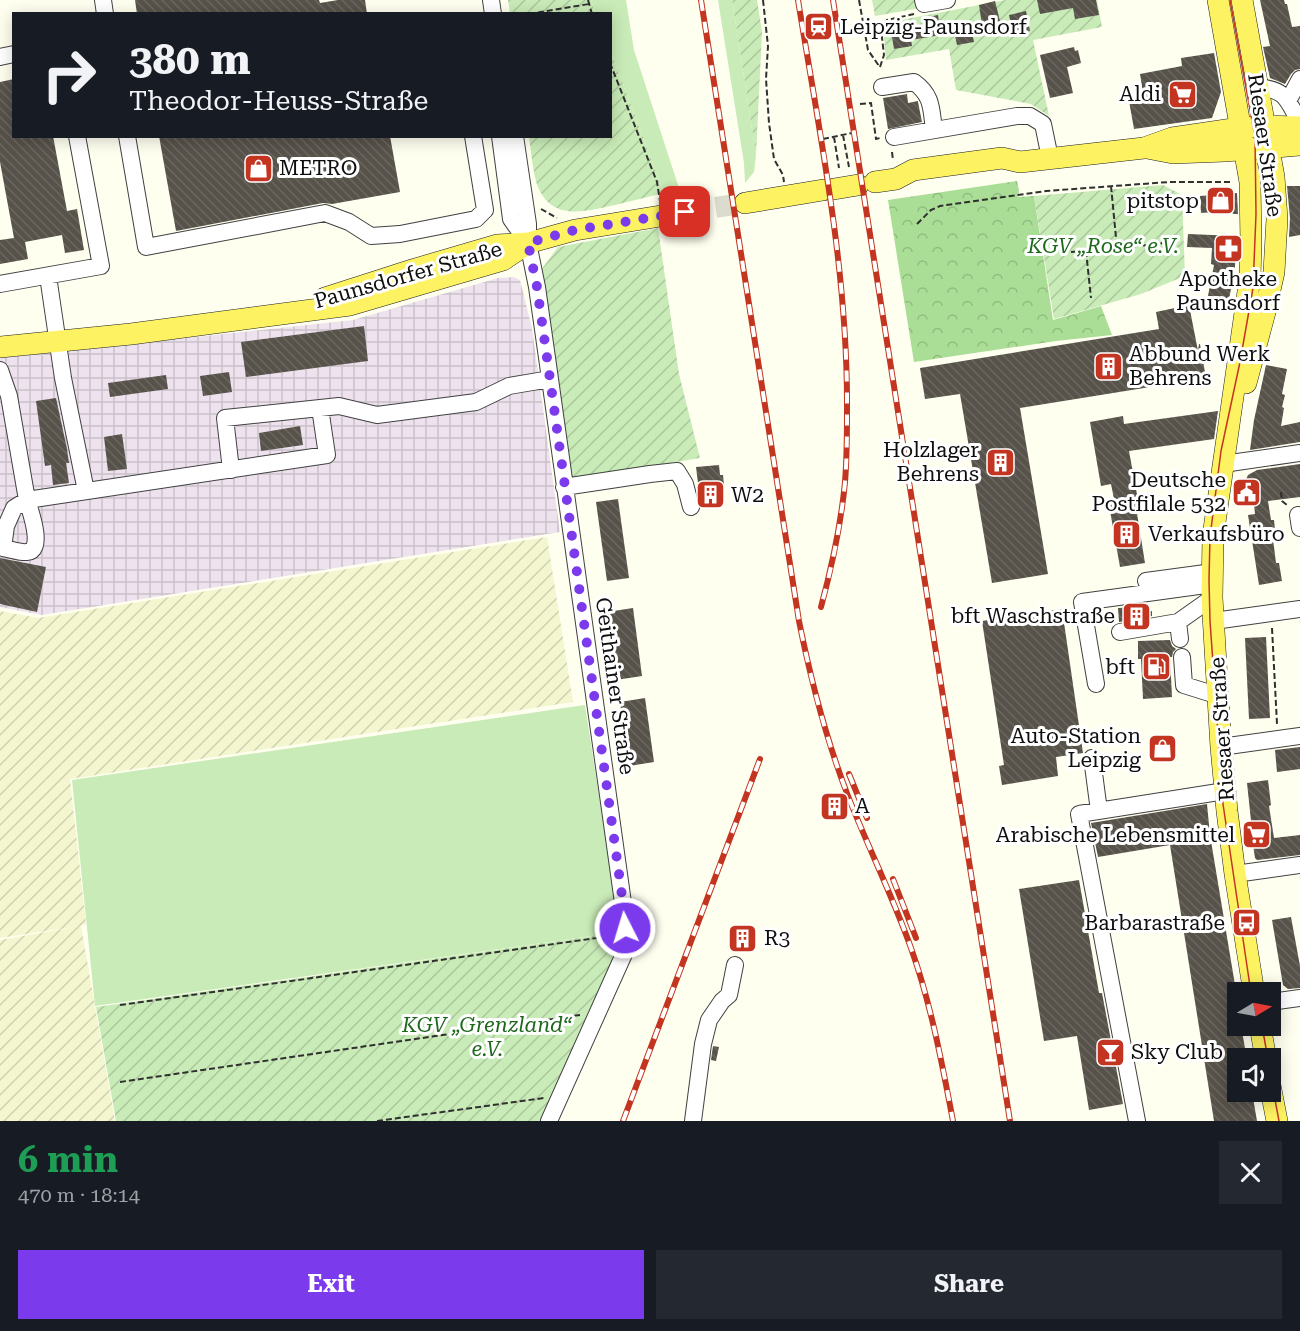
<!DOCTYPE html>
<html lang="en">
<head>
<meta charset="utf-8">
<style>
  body { margin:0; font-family:"Roboto Serif",serif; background:#242831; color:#f1f3f6; height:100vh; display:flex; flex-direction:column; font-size:22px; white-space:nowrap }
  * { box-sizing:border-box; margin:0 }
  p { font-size:20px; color:#9ea1a6 }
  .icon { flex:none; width:33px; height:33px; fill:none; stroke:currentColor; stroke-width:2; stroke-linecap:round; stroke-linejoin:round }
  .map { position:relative; height:1121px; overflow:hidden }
  .panel { display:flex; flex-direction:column; background:#171b24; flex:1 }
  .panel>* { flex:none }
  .hud { position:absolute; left:12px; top:12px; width:600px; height:126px; border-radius:0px; box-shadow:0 3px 15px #0003; background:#171b24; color:#f1f3f6; overflow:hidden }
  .needle { width:39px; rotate:80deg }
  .buttons { position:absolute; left:1227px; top:982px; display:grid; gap:12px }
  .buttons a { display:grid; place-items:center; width:54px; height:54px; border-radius:0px; background:#171b24; box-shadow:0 3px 15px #0003; font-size:30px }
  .pin { position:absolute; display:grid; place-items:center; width:51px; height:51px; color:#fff; margin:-26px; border-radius:12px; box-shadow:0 3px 9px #0006 }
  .me { position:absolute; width:66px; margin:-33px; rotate:355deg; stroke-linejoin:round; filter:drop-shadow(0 0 4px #0008) }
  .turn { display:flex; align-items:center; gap:21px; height:126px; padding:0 18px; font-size:27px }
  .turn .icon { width:78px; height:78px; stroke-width:2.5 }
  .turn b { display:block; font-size:42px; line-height:51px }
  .round { display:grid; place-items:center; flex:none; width:63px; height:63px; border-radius:0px; background:#242831 }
  .headline { display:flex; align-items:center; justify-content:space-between; height:102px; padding:0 18px }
  h1 { font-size:36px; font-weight:700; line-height:45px; color:#1e9e55 }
  .cta { display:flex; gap:12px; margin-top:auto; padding:12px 18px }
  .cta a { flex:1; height:69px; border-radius:0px; background:#7c3aed; color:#fff; font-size:24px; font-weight:700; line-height:69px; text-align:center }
  .cta a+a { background:#242831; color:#f1f3f6 }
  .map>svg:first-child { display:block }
  .industrial { fill:url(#industrial-grid) }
  .farmland { fill:url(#farmland-furrows) }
  .grass { fill:#c9ebb7 }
  .forest { fill:url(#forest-crowns) }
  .garden { fill:url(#garden-furrows) }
  .building { fill:url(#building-back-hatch) }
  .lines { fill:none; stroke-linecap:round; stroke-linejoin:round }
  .major-tunnel { stroke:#dbdbce; stroke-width:21; stroke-dasharray:21 10; stroke-linecap:butt }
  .minor-casing { stroke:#414141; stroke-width:18 }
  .major-casing { stroke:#1f1f1f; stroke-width:22 }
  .path { stroke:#303030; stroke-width:2; stroke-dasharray:6 3; stroke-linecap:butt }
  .minor { stroke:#fff; stroke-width:16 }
  .major { stroke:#fdf262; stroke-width:21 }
  .tram { stroke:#c43521; stroke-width:1.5 }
  .rail-casing { stroke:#c43521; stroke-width:6 }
  .rail { stroke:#fff; stroke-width:4; stroke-dasharray:11; stroke-linecap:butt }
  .route { stroke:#7c3aed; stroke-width:10; stroke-dasharray:0 18 }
  .labels { text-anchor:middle; stroke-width:6; stroke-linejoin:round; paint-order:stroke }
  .poi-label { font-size:21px; fill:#0e0e0e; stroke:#fff; text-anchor:end }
  .street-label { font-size:21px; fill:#0e0e0e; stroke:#fff }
  .park-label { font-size:21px; font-style:italic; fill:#1e691c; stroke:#fff }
</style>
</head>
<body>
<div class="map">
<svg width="1300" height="1121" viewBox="0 0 1300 1121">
  <defs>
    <pattern id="industrial-grid" width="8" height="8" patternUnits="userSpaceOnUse" patternTransform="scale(1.5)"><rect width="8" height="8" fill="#ede2ed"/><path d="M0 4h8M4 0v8" fill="none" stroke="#cac1ca"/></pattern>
    <pattern id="farmland-furrows" width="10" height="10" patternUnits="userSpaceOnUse" patternTransform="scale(1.5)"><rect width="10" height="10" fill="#f3f6ce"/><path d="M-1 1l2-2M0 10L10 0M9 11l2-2" fill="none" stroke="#cfd2b0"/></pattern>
    <pattern id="forest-crowns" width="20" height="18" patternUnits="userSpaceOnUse" patternTransform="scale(1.5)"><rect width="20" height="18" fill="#aadd96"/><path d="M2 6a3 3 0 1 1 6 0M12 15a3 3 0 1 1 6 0" fill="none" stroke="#91bc80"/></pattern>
    <pattern id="garden-furrows" width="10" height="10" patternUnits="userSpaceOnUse" patternTransform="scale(1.5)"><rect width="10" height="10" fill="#c9ebb7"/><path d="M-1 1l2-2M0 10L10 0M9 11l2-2" fill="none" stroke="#abc89c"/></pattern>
    <pattern id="building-back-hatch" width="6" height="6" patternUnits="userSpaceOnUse" patternTransform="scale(1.5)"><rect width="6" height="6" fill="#57524a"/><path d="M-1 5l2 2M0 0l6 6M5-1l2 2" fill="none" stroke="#6a6660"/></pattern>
  </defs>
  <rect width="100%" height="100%" fill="#fffff0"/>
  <path class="industrial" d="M514 277 520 280 532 328 560 532 42 615 0 607V357H10L353 320 498 278Z"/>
  <path class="farmland" d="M547 537 573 702 70 779 86 924 81 926 115 1121H0V940L80 926 0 938V611L38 618Z"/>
  <path class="grass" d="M591 0H626L634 50 680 191 678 193H664L611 52 610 14 595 13Z
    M718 0H732L756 155 754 172 745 183 744 163Z
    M585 705 620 932 95 1006 72 780Z"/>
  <path class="forest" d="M1017 181 1019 190 1018 197 1034 196 1053 320 1101 306 1112 335 1056 341 914 362 888 200Z"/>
  <path class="garden" d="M508 0H591L595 13H510Z
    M732 0H757L762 32 756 155Z
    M872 0H918L920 8 875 16Z
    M1005 0H1097L1102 27 1033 40 1049 116 1031 104 956 90 949 49 886 60 883 28 891 22Z
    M611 52 664 193C648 197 631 201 615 205 586 211 553 222 538 187 533 175 531 150 529 137L610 136Z
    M1163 185 1182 195 1185 276 1141 294 1054 319 1034 196Z
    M658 228 679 374 700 458 567 480 538 274 558 247Z
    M620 932 613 959 543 1121H116L96 1007Z"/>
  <path class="building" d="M135 0H319L320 3 338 0H365L367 14H137Z
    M1037 0H1096L1099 15 1075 19 1073 8 1040 14Z
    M1260 0H1284L1285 4H1287L1292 27 1300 26V69L1295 70 1291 74 1285 84 1270 78 1263 47 1270 46Z
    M995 1 1000 21 982 25 979 5Z
    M1026 11 1030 31 1013 35 1009 15Z
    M938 15 941 35 911 40 912 46 894 49 891 31 925 25 923 18Z
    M970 22 974 42 957 45 953 26Z
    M1074 47 1075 51 1078 50 1081 63 1067 67 1073 93 1050 98 1040 55Z
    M1214 53 1221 92 1212 118 1134 129 1129 101 1144 99 1140 74 1182 66 1181 58Z
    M14 79V136H53L67 211 77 209 84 250 65 253 62 235 25 242 28 259 0 264V240L14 238 0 162V82Z
    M907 94 908 103 918 101V102L922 122 888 129 883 98Z
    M159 136H390L400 192 332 204 323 203 176 231Z
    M1287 186H1300V235L1289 237 1290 218Z
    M1237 193 1238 214H1234L1228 211 1201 213 1200 196Z
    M1188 234 1236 236 1235 267 1228 305 1207 301 1214 265 1211 264 1212 248 1187 247Z
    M1189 305 1198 351 1199 344H1200L1206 378 1020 408 1048 574 992 583 960 394 925 399 920 368 1159 329 1156 312Z
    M364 326 368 361 246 377 241 342Z
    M1266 365 1287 369 1282 394 1285 395 1282 407 1284 408 1281 426 1300 422V442L1250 450 1254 420Z
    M229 372 232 392 203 396 200 376Z
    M166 375 168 389 110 397 108 383Z
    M56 398 67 449 69 463H66L69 483 53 485 51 465 45 466 36 401Z
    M1218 411 1214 439 1129 451 1138 500 1135 501 1145 563 1120 567 1109 505 1115 504 1111 484 1101 486 1090 422 1123 416 1124 424Z
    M300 426 303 445 261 451 259 433Z
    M122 434 127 469 108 471 104 437Z
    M1300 464V497L1268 501 1271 520H1274L1275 530 1272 531 1276 563H1279L1282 581 1259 585 1248 515 1255 514 1253 495 1241 497 1244 484 1248 475 1257 470Z
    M719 465 720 475H723L724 485H721L723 504 701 507 696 467Z
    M618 499 629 578 607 581 596 502Z
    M0 558 46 567 37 612 0 604Z
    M1143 607V611H1152V616L1119 622 1118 608Z
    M633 608 642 676 616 680 607 612Z
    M1062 609 1083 753 1056 757 1058 776 1002 785 999 766 1004 765 982 621Z
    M1266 637 1270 718 1249 719 1245 638Z
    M1170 640 1172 646 1176 649 1173 652 1172 657H1170L1172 697 1143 699 1141 659H1138V641Z
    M645 698 654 762 629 766 620 702Z
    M1300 747V769L1277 772 1275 750Z
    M1268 780 1271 805 1269 806 1274 838 1300 835V855L1257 860 1255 858 1251 831 1252 830 1247 783Z
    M1207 804 1210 835 1238 1003V1026H1241L1247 1059H1238V1092H1252L1257 1121H1214L1170 845 1098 857 1091 823Z
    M1079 880 1099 993H1102L1123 1104 1089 1110 1077 1036 1044 1041 1019 889Z
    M1291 917 1300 966V988L1288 989 1283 985 1272 920Z
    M713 1046 719 1047 716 1061 711 1060Z"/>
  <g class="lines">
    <path class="major-tunnel" d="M685 212 745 203"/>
    <defs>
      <path id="minor" d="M103 0 105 14
        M491 0 493 14
        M923 0 924 4 947 0
        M0 57 14 54
        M882 87 914 82C933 96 931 109 934 130
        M1258 87C1287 90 1287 100 1300 123
        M1288 101 1300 79
        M127 136 146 247 325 213 349 222 371 236 400 234 476 219 485 210 473 136
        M500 136 511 219 528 243
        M515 136 528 224V243L537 287 550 379 624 910 626 934 624 954 549 1121
        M894 137 1017 116H1030L1043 124 1050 158
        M48 276 63 378 86 491
        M0 284 101 266 77 136
        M0 370 9 396 27 500C30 510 45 551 27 552 20 553 10 549 3 548L6 526 14 508 27 500 327 455 320 408
        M1223 464 1300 453
        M231 470 225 418 339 406 377 415 476 402 509 386 550 379
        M564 487 650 474 677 471 685 484 691 507
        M1298 515 1300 528
        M1146 581 1213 572
        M1214 621 1300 609
        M1120 632 1178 622
        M1180 639 1178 622 1212 598
        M1182 657 1184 685 1219 696
        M1096 684 1082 602 1213 584
        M1221 747 1300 736
        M1092 758 1099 811
        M1235 874 1300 865
        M1270 1002 1300 998
        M693 1121 703 1044 709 1020 722 1001 729 995 735 965
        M1137 1121 1079 814 1225 791"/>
      <path id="major" d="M1218 0 1250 182 1251 243 1250 278 1213 536 1212 598 1221 747 1227 811 1235 874 1254 993
        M1242 0 1274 177 1277 219 1274 272 1265 312 1246 383
        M1147 148 1173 153 1225 151 1300 145
        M875 182 896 179 913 170 1002 158 1020 162 1144 148 1172 138 1240 128 1265 126 1300 127
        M834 189 858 185
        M745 203 823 190
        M325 298 412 270 497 245 528 243 575 230 685 212
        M0 347 131 334 350 305 503 260 528 243
        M1260 1026 1266 1059
        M1270 1085 1277 1121"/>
    </defs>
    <use href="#minor" class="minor-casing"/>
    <use href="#major" class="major-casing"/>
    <path class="path" d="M588 0 592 14
      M763 0 768 46 766 79 769 123 774 159 783 175 784 182
      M859 0 868 50 879 66
      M529 14 589 4
      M610 63 657 182 660 201
      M880 67 884 55 881 29 882 25 887 20 914 14
      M860 104 871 103 876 139 880 138
      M843 135 849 167
      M359 137V136
      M834 137 839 168
      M823 139 852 133
      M892 152 893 160
      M1111 186 1117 248
      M541 209 557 218
      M917 224 931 210 940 206 1046 191 1169 182H1233
      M1086 251 1091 298
      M1071 252 1160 244 1171 239
      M1281 492 1282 501 1287 505
      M1272 628 1277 724
      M120 1005 611 936
      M120 1082 580 1015
      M377 1121 544 1098"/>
    <use href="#minor" class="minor"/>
    <use href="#major" class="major"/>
    <path class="tram" d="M1230 0 1255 137 1256 214 1253 288 1240 362 1221 451 1210 537 1209 580 1210 621 1223 804 1251 993
      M1262 1026 1268 1059
      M1270 1073 1279 1121"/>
    <defs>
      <path id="rail" d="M701 0 799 621C811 681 826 739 848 796 868 847 893 897 911 948 931 1004 942 1063 953 1121
        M798 0C820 136 848 272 847 410 847 434 847 458 845 482 841 525 832 566 821 607
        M833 0 1010 1121
        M849 774 867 818
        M893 879 916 938
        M623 1121 760 759"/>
    </defs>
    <use href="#rail" class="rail-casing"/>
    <use href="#rail" class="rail"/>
  </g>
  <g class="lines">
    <path class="route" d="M625 928 624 910 550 379 537 287 528 243 575 230 685 212"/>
  </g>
  <defs>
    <symbol id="station-square" viewBox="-11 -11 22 22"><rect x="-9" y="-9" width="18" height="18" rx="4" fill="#c43521" stroke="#fff"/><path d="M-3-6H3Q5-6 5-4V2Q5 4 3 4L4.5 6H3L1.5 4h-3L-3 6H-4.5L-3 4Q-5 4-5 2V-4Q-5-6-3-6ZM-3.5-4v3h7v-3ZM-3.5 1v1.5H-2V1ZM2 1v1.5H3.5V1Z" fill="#fff"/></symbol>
    <symbol id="supermarket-square" viewBox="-11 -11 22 22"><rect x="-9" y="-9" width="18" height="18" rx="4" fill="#c43521" stroke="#fff"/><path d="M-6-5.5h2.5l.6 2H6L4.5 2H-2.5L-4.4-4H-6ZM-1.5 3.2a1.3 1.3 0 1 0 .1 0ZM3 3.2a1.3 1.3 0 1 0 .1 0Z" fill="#fff"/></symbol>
    <symbol id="shop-square" viewBox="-11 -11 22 22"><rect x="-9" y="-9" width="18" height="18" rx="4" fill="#c43521" stroke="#fff"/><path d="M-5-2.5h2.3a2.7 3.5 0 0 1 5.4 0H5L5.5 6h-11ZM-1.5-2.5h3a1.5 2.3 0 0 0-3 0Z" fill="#fff"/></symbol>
    <symbol id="pharmacy-square" viewBox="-11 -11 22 22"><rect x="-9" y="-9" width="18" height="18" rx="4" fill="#c43521" stroke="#fff"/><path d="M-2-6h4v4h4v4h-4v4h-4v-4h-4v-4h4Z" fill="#fff"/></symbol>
    <symbol id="building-square" viewBox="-11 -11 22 22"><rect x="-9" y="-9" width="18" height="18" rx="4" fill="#c43521" stroke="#fff"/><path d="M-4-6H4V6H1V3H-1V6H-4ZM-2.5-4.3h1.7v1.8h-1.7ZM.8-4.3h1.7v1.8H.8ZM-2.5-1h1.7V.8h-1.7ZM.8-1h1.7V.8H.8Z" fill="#fff"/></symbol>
    <symbol id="civic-square" viewBox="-11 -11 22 22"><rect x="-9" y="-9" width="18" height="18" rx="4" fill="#c43521" stroke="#fff"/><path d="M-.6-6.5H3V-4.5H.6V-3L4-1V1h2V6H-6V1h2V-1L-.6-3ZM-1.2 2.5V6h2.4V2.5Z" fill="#fff"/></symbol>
    <symbol id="fuel-square" viewBox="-11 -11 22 22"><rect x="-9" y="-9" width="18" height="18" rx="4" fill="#c43521" stroke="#fff"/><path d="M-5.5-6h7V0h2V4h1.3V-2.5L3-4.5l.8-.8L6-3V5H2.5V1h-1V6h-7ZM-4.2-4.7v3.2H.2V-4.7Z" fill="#fff"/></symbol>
    <symbol id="bus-square" viewBox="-11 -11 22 22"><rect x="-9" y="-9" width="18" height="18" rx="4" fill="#c43521" stroke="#fff"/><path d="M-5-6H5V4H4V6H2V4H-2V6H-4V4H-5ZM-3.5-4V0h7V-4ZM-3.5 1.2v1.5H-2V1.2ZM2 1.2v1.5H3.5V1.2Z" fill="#fff"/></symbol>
    <symbol id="bar-square" viewBox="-11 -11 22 22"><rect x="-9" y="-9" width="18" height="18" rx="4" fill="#c43521" stroke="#fff"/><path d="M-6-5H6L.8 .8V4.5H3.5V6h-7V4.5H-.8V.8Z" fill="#fff"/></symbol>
  </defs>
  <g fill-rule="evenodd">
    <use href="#station-square" x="802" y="10" width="33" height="33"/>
    <use href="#supermarket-square" x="1166" y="78" width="33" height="33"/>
    <use href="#shop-square" x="242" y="152" width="33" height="33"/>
    <use href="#shop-square" x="1204" y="184" width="33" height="33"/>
    <use href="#pharmacy-square" x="1212" y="232" width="33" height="33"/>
    <use href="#building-square" x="1092" y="350" width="33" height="33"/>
    <use href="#building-square" x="984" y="446" width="33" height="33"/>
    <use href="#civic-square" x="1230" y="476" width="33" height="33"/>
    <use href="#building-square" x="694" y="478" width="33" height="33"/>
    <use href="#building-square" x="1110" y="518" width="33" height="33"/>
    <use href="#building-square" x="1120" y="600" width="33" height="33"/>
    <use href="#fuel-square" x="1140" y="650" width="33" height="33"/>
    <use href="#shop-square" x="1146" y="732" width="33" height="33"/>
    <use href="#building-square" x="818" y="790" width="33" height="33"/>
    <use href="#supermarket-square" x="1240" y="818" width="33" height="33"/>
    <use href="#bus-square" x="1230" y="906" width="33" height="33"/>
    <use href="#building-square" x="726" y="922" width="33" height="33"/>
    <use href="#bar-square" x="1094" y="1036" width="33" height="33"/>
  </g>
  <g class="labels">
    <g class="poi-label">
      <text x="840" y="34" text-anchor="start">Leipzig-Paunsdorf</text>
      <text x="1161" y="101">Aldi</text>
      <text x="279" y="175" text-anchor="start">METRO</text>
      <text x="1199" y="208">pitstop</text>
      <text x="1228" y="286" text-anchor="middle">Apotheke<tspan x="1228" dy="24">Paunsdorf</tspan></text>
      <text x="1129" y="361" text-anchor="start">Abbund Werk<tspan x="1129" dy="24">Behrens</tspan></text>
      <text x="979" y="457">Holzlager<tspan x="979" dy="24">Behrens</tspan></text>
      <text x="1226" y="487">Deutsche<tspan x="1226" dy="24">Postfilale 532</tspan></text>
      <text x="731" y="502" text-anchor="start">W2</text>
      <text x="1148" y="541" text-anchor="start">Verkaufsbüro</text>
      <text x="1115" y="623">bft Waschstraße</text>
      <text x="1135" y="674">bft</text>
      <text x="1141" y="743">Auto-Station<tspan x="1141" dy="24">Leipzig</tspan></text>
      <text x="855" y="813" text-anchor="start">A</text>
      <text x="1235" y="842">Arabische Lebensmittel</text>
      <text x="1225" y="930">Barbarastraße</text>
      <text x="764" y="945" text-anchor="start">R3</text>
      <text x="1131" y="1059" text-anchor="start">Sky Club</text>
    </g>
    <g class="street-label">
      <text transform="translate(1265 145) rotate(82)" y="7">Riesaer Straße</text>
      <text transform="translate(408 275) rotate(-16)" y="7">Paunsdorfer Straße</text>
      <text transform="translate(615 686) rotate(82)" y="7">Geithainer Straße</text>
      <text transform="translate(1222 729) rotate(-94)" y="7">Riesaer Straße</text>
    </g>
    <g class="park-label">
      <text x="1103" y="253">KGV „Rose“ e.V.</text>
      <text x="487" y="1032">KGV „Grenzland“<tspan x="487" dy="24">e.V.</tspan></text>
    </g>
  </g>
</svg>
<div class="buttons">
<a><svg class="needle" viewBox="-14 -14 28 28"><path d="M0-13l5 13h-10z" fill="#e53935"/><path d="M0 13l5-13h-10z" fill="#9ea1a6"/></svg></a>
<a><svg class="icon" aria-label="sound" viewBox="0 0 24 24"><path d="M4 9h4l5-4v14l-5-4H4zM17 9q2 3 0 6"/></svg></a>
</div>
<div class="pin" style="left:685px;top:212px;background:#d93025"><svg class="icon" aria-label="arrive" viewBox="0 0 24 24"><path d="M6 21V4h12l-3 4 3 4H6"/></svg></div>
<svg class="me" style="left:625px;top:928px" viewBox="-20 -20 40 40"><circle r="17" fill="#7c3aed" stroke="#fff" stroke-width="3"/><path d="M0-11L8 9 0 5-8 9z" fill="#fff"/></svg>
<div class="hud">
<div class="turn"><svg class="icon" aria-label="right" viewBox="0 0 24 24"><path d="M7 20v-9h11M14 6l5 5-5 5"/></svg><div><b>380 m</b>Theodor-Heuss-Straße</div></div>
</div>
</div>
<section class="panel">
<div class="headline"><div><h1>6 min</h1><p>470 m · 18:14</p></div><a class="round"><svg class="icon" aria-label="close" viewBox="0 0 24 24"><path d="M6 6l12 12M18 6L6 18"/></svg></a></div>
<div class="cta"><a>Exit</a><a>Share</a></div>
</section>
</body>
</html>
